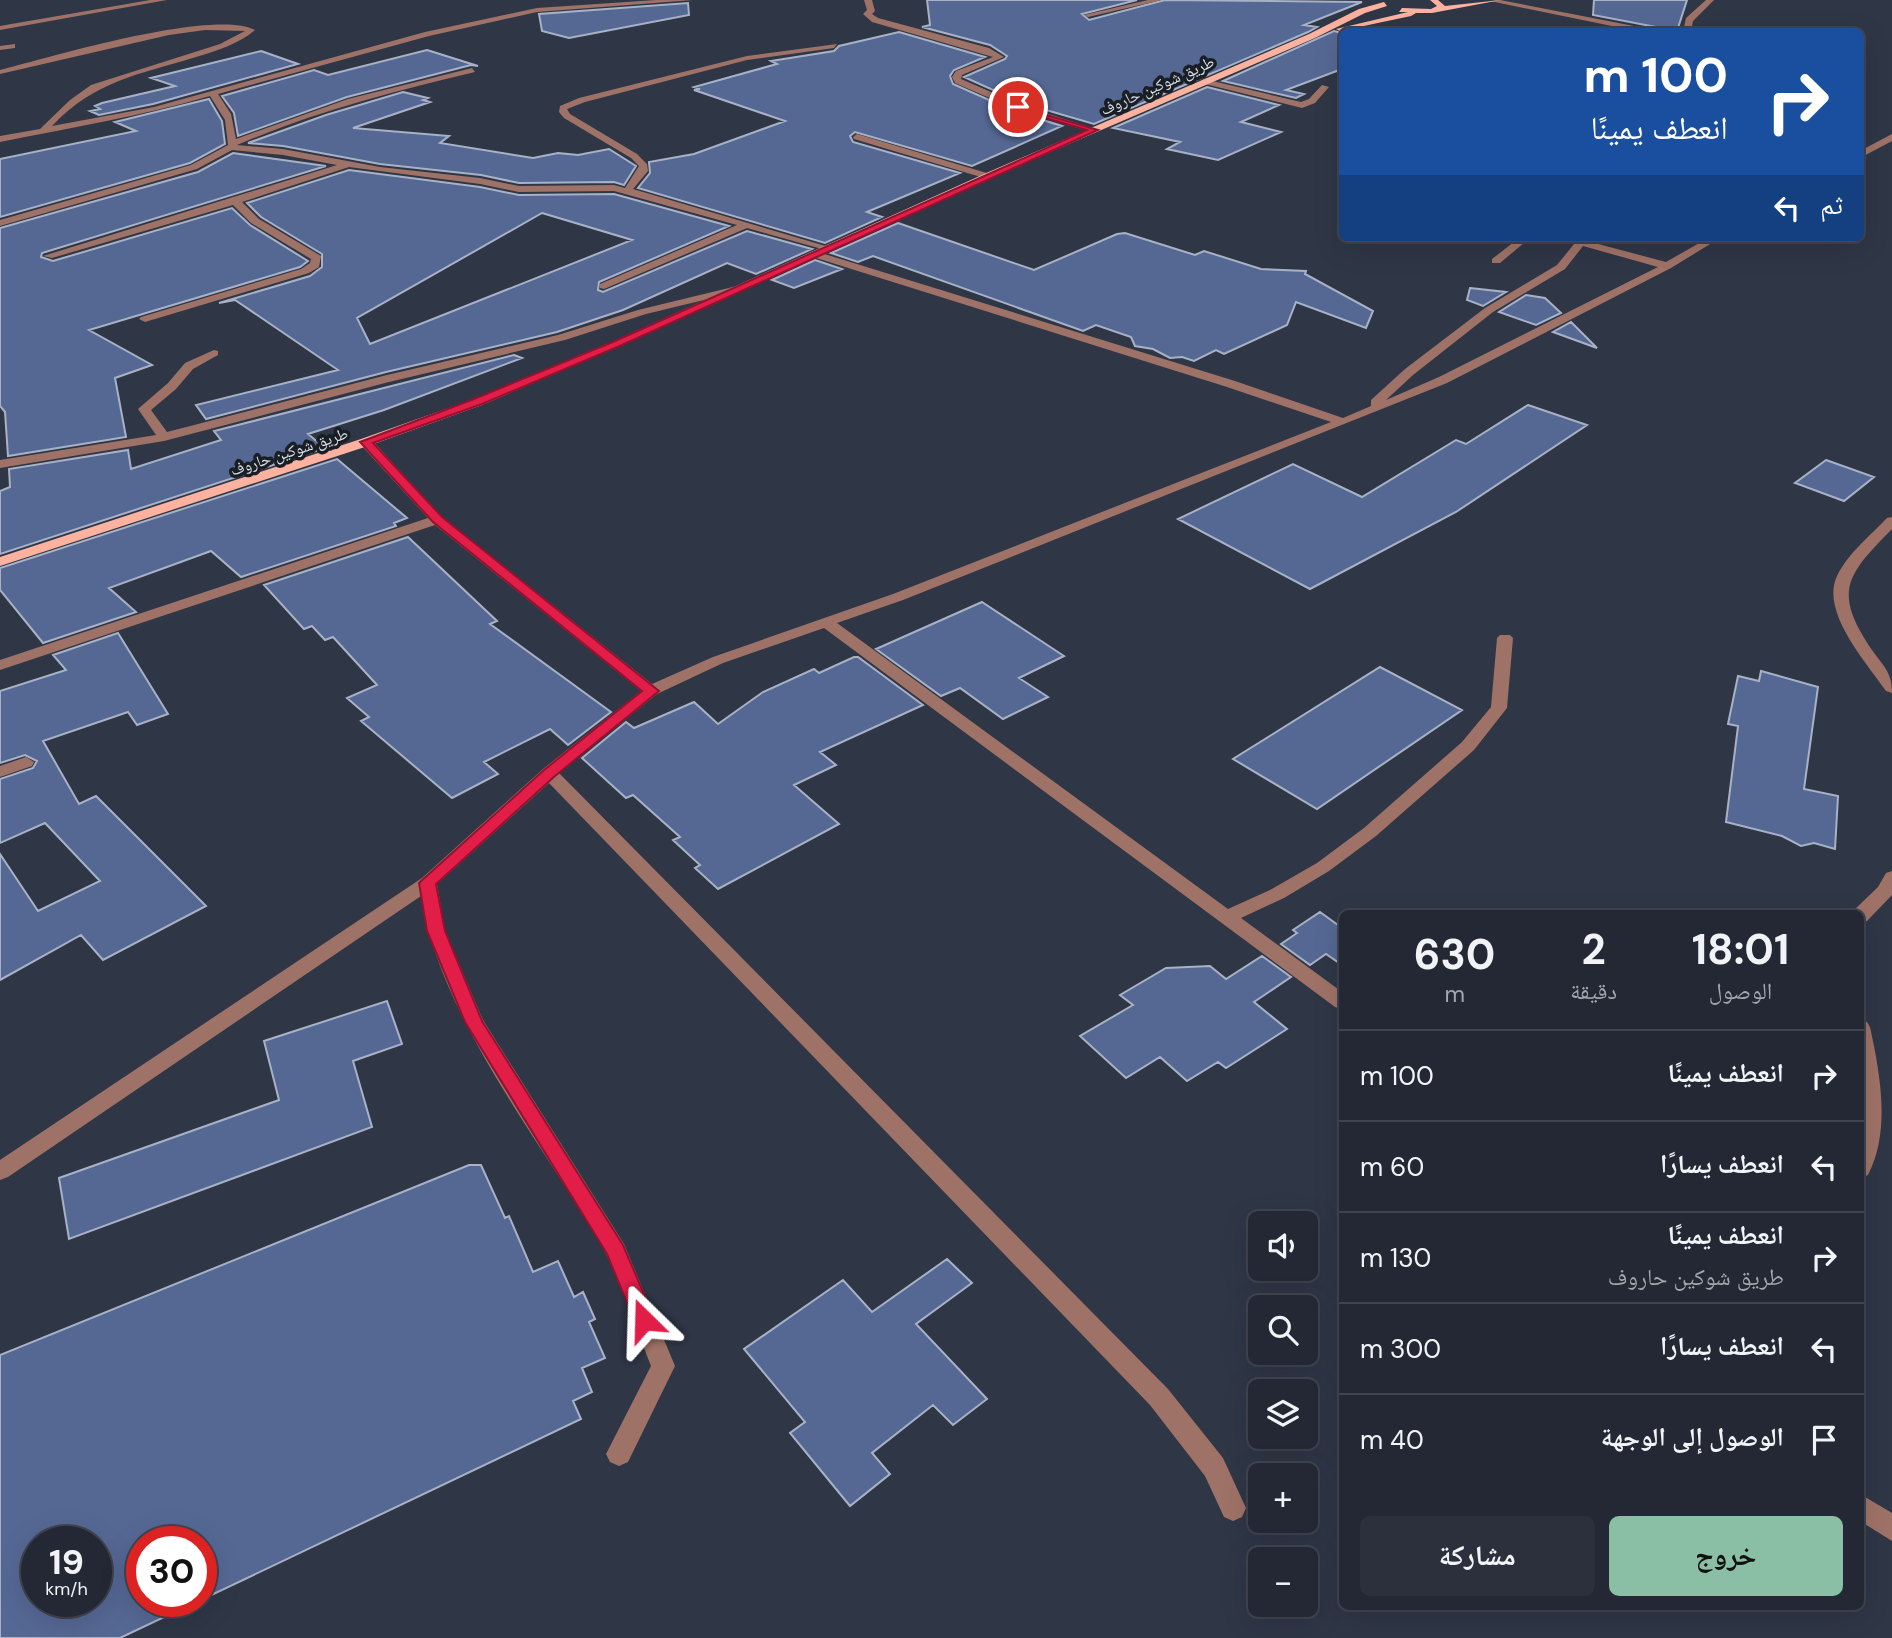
<!DOCTYPE html>
<html lang="ar">
<head>
<meta charset="utf-8">
<style>
  body { margin:0; font-family:"DM Sans","Noto Naskh Arabic",sans-serif; background:#2b303c; color:#f1f3f6; direction:rtl; height:100vh; display:flex; flex-direction:column; font-size:26px; white-space:nowrap }
  * { box-sizing:border-box; margin:0 }
  p { font-size:23px; color:#a3a6ac }
  .icon { flex:none; width:38px; height:38px; fill:none; stroke:currentColor; stroke-width:2; stroke-linecap:round; stroke-linejoin:round }
  .map { position:relative; flex:1; overflow:hidden; direction:ltr }
  .drawer { position:absolute; left:1339px; top:910px; width:525px; height:700px; display:flex; flex-direction:column; background:#232834; border-radius:10px; box-shadow:0 7px 28px #0002,0 0 0 2px #40444f; direction:rtl }
  .drawer>* { flex:none }
  .banner { position:absolute; left:1339px; top:28px; width:525px; height:214px; border-radius:10px; box-shadow:0 7px 28px #0002,0 0 0 2px #40444f; direction:rtl; background:#1a4fa0; color:#fff; overflow:hidden }
  .fabs { position:absolute; left:1248px; top:1211px; display:grid; gap:14px }
  .fabs a { display:grid; place-items:center; width:70px; height:70px; border-radius:10px; background:#232834; box-shadow:0 7px 28px #0002,0 0 0 2px #40444f; font-size:35px }
  .speed { position:absolute; left:21px; top:1526px; display:flex; gap:14px; font-size:35px; font-weight:700; text-align:center }
  .speed>* { display:grid; place-content:center; width:91px; height:91px; border-radius:50%; background:#232834; box-shadow:0 7px 28px #0002,0 0 0 2px #40444f; line-height:1 }
  .speed small { font-size:18px; font-weight:400 }
  .speed .limit { border:10px solid #d22; background:#fff; color:#111 }
  .pin { position:absolute; display:grid; place-items:center; width:60px; height:60px; color:#fff; margin:-30px; border:4px solid #fff; border-radius:50%; box-shadow:0 2px 7px #0007 }
  .me { position:absolute; width:77px; margin:-38px; rotate:338deg; stroke-linejoin:round; filter:drop-shadow(0 0 5px #0008) }
  .turn { display:flex; align-items:center; gap:24px; height:147px; padding:0 21px; font-size:32px }
  .turn .icon { width:91px; height:91px; stroke-width:2.5 }
  .turn b { display:block; font-size:49px; line-height:60px }
  .then { display:flex; align-items:center; height:66px; padding:0 21px; background:#0003; gap:14px; font-size:26px }
  .eta { display:flex; justify-content:space-evenly; align-items:center; height:119px; text-align:center }
  .eta b { font-size:42px; font-weight:700; line-height:49px }
  .button { display:flex; gap:14px; margin-top:auto; padding:14px 21px }
  .button a { flex:1; height:80px; border-radius:10px; background:#8abfa5; color:#111; font-size:28px; font-weight:700; line-height:80px; text-align:center }
  .button a+a { background:#2b303c; color:#f1f3f6 }
  ul { padding:0; list-style:none }
  li { display:flex; align-items:center; gap:21px; height:91px; padding:0 21px; border-top:2px solid #40444f }
  li div { flex:1 }
  li b { display:block; font-size:26px }
  li em { font-style:normal }
  .map>svg:first-child { display:block }
  .building { fill:#556894; stroke:#a8b2c6; stroke-width:2; fill-rule:evenodd }
  .lines { fill:none; stroke-linecap:round; stroke-linejoin:round }
  .minor { fill:#9f7267; fill-rule:evenodd }
  .major { fill:#fcb29f; fill-rule:evenodd }
  .route { fill:#e11d48; stroke:#92132f; stroke-width:2 }
  .labels { text-anchor:middle; stroke-width:7; stroke-linejoin:round; paint-order:stroke }
  .far-street-label { font-size:16px; fill:#dadfea; stroke:#1a1e25 }
</style>
</head>
<body>
<div class="map">
<svg width="1892" height="1638" viewBox="0 0 1892 1638">
  <rect width="100%" height="100%" fill="#2f3646"/>
  <path class="building" d="M927 0H1137L1082 14 1089 20 1165 0 1362 2 1304 25 1317 27 1308 32 1094 124 1022 103 964 77 1005 59 1007 56 990 45 922 27 930 25Z
    M1594 0H1687L1677 31 1593 15Z
    M688 3 689 15 569 38 542 31 539 14Z
    M1334 31 1342 33V69L1286 90 1304 94 1296 98 1223 81Z
    M899 32 985 57 954 70 950 76 953 84 1014 111 1062 126 972 166 855 132 850 136 853 142 960 173 867 212 882 217 825 243 638 188 650 173 649 162 694 154 785 121 694 90 700 89 694 87 777 64 771 61 834 51 839 46Z
    M427 50 478 66 471 65 347 97 238 136 234 113 222 96 314 70 328 75Z
    M261 51 298 64 153 104 99 115 90 111 100 109 95 106 102 103 175 86 151 78Z
    M1207 87 1279 105 1241 122 1281 132 1218 160 1167 149 1180 142 1113 128Z
    M403 92 428 98 423 100 430 102 353 128 449 136 440 143 533 158 558 153 578 155 609 149 636 166 624 185 614 182 519 183 481 175 380 164 283 146 248 143 326 115Z
    M209 99 222 121 225 144 190 163 0 217V159L136 131 115 122Z
    M233 153 326 166 42 253 41 257 53 261 232 208 250 225 308 261 300 267 89 330 152 365 115 378 126 437 8 456 5 412 0 406V228L198 172Z
    M349 170 480 187 519 195 614 194 729 226 599 282 598 290 603 292 747 231 812 249 756 274 727 263 623 310 557 332 386 372 206 419 196 405 338 370 235 300 219 303 310 276 322 267V254L261 217 247 203ZM542 213 632 240 370 344 357 318Z
    M898 223 1034 270 1117 234 1125 233 1195 255 1204 251 1261 269 1306 271 1305 274 1373 311 1366 328 1296 302 1287 325 1224 354 1216 350 1194 361 1182 357 1170 358 1153 349 1135 346 1131 337 1096 325 1083 331 873 256 858 262 831 253Z
    M815 260 842 269 794 288 772 280Z
    M1470 288 1506 292 1483 306 1467 300Z
    M1526 295 1545 298 1561 313 1536 325 1499 312Z
    M1571 322 1597 348 1553 332Z
    M514 355 522 358 384 410 308 434 325 448 0 554V491L10 487 9 469 128 450 131 469 221 440 214 431Z
    M1528 405 1587 425 1456 512 1310 589 1178 519 1293 464 1362 497 1456 440 1466 444Z
    M337 459 407 518 394 523 396 526 241 577 211 551 109 588 136 612 43 643 0 590V568Z
    M1826 460 1874 477 1844 501 1795 483Z
    M408 537 497 621 490 624 611 712 568 745 550 729 484 762 498 774 452 798 361 721 369 717 347 698 377 685 333 637 325 640 312 626 304 629 264 585Z
    M982 602 1064 656 1019 678 1048 697 1003 719 960 688 941 696 876 649Z
    M118 633 168 714 137 725 128 712 43 741 79 804 96 796 206 906 103 960 81 935 0 980V854L38 911 100 881 45 823 0 843V779L33 768 37 761 25 755 0 763V691L66 670 53 655Z
    M854 657H858L923 705 820 752 836 765 794 785 839 824 718 889 695 868 700 865 673 840 680 837 633 795 626 798 582 758 626 722 634 728 694 702 718 724 763 692 814 669 819 673Z
    M1380 667 1462 710 1317 809 1233 759Z
    M1761 671 1818 687 1804 789 1838 796 1835 849 1814 843 1801 846 1782 836 1726 822 1738 726 1728 724 1738 676 1759 681Z
    M1320 912 1342 928V965L1326 954 1310 965 1281 944 1297 933 1293 930Z
    M1262 956 1291 977 1254 1002 1287 1029 1226 1068 1218 1062 1187 1081 1160 1057 1126 1078 1080 1036 1133 1005 1120 995 1166 968 1210 966 1226 979Z
    M387 1001 402 1044 353 1061 372 1127 69 1239 59 1178 279 1100 264 1041Z
    M469 1165H481L505 1218 509 1216 533 1272 558 1261 574 1297 583 1292 595 1319 589 1322 605 1358 582 1368 592 1392 573 1401 581 1419 201 1600V1542H142V1601H198L120 1638H0V1355ZM37 1542H96V1601H37Z
    M947 1259 972 1283 916 1324 987 1399 953 1425 933 1405 872 1453 890 1474 850 1506 790 1433 805 1422 744 1349 843 1280 872 1312Z"/>
  <g class="lines">
    <path class="minor" d="M150 0H167L0 30V26Z
      M656 0H693L537 12 429 36 218 94 231 114 236 139 348 99 472 68 475 72C394 91 314 112 237 145L283 149 380 167 480 178 519 186 614 185 625 188 639 166 631 158 564 118 559 112 560 106 579 98 747 56 837 44 834 48 747 60 585 102 567 109 570 114 637 154 647 164 648 171 633 189 829 247V251L747 228 604 289 600 288V284L737 225 614 191 519 192 480 184 349 167 242 202 259 219 321 256 319 267 309 273 145 322 139 319 141 317 301 269 310 263 311 259 251 223 233 205 52 258 43 256 337 165 283 155 232 150 197 169 0 226V220L191 165 228 145 225 120 210 96C141 116 70 128 0 142V136L40 129 70 100 91 85 220 44 245 31 205 30 169 35 0 74V70C50 57 214 8 255 30 239 44 216 51 196 57 138 75 96 80 52 126L154 107 425 32 537 8Z
      M864 0H872L875 11 872 14 878 18 989 48 1004 57 962 75 961 79 1021 105 1098 130 1091 132 1015 109 955 83 952 77 956 71 993 57 872 22 863 14 867 10Z
      M1148 0H1162L1088 17 1084 15Z
      M1500 0 1655 30 1658 32H1641L1490 1Z
      M1706 0H1714L1693 21 1691 32H1683L1686 18Z
      M15 44V48L0 50V46Z
      M1204 79 1301 102 1309 99 1322 85 1329 87 1315 103 1302 108 1201 83Z
      M857 134 990 174 992 176 984 178 854 139 853 137Z
      M1892 134V141L1860 158V151Z
      M1519 238H1530L1500 263H1492V259Z
      M1559 238H1589L1587 241 1666 262 1708 238H1720L1671 268 1447 383 903 600 837 623 1228 909 1270 890 1317 863 1364 828 1462 742 1491 707 1497 638 1500 635H1510L1513 638 1507 708 1474 750 1376 836 1329 871 1284 898 1241 918 1342 992V1009L1335 1007 824 628 723 663 657 694 559 773 1168 1389 1223 1458 1246 1508 1242 1517 1233 1521 1224 1517 1205 1476 1150 1405 549 783 437 884 445 931 483 1020 624 1244 675 1366 628 1462 619 1466 610 1462 606 1454 651 1366C636 1329 624 1287 605 1252 543 1142 441 1021 421 896L8 1177 0 1180V1160L422 878 543 769 641 691 435 525 0 670V660L428 518 361 445V439H371L442 517 652 684 713 657 893 594 1331 422 1227 387 810 256V252H818L1235 381 1343 418 1371 406V400L1405 369 1485 308 1557 265 1574 244ZM1583 246 1658 267 1439 377 1386 400 1413 375 1493 312 1565 269Z
      M737 286 742 289 741 291 646 314 565 340 389 382 164 441 0 468V460L156 435 138 409 168 383 185 363 214 350 218 351V355L193 369 176 389 151 410 167 432 387 375 558 335 638 310Z
      M1892 517V529C1847 575 1832 591 1872 650 1884 667 1892 672 1892 693L1886 691C1867 663 1820 612 1837 576 1848 553 1870 536 1887 518Z
      M26 757 34 762 32 766 0 777V766Z
      M1892 871V895L1867 921 1860 922V914H1852L1853 911 1878 887 1886 873Z
      M1860 1020 1867 1022 1870 1027C1880 1073 1891 1131 1868 1175L1860 1178Z
      M1860 1494 1892 1513V1541L1860 1521Z"/>
    <path class="major" d="M1430 0H1438L1445 6 1501 0 1432 13H1416L1411 16 1340 31 1336 29 1408 12H1399L1402 8 1431 9 1437 6Z
      M1384 2 1387 6 1365 13 1315 38 990 178 622 345 482 405 371 445 0 566V557L361 439 474 399 614 341 984 174 1309 34 1359 9Z"/>
  </g>
  <path class="route" d="M1015 106 1098 130 622 345 482 404 373 443 442 517 659 691 555 776 436 884 445 931 482 1021 623 1245 655 1320 652 1327 644 1330 637 1327 607 1254 465 1022 427 931 419 883 544 770 642 691 433 522 360 442 474 399 615 341 1087 130 1015 109Z"/>
  <g class="labels">
    <g class="far-street-label">
      <text transform="translate(1157 85) rotate(-24)" y="6">طريق شوكين حاروف</text>
      <text transform="translate(289 451) rotate(-18)" y="6">طريق شوكين حاروف</text>
    </g>
  </g>
</svg>
<div class="fabs">
<a><svg class="icon" aria-label="sound" viewBox="0 0 24 24"><path d="M4 9h4l5-4v14l-5-4H4zM17 9q2 3 0 6"/></svg></a>
<a><svg class="icon" aria-label="search" viewBox="0 0 24 24"><circle cx="10" cy="10" r="6"/><path d="M15 15l6 6"/></svg></a>
<a><svg class="icon" aria-label="layers" viewBox="0 0 24 24"><path d="M12 4l9 5-9 5-9-5zM3 14l9 5 9-5"/></svg></a>
<a>+</a>
<a>−</a>
</div>
<div class="speed"><div>19<small>km/h</small></div><div class="limit">30</div></div>
<div class="pin" style="left:1018px;top:107px;background:#d93025"><svg class="icon" aria-label="arrive" viewBox="0 0 24 24"><path d="M6 21V4h12l-3 4 3 4H6"/></svg></div>
<svg class="me" style="left:644px;top:1320px" viewBox="-20 -20 40 40"><path d="M0-17L14 15 0 8-14 15z" fill="#e11d48" stroke="#fff" stroke-width="4"/></svg>
<div class="banner">
<div class="turn"><svg class="icon" aria-label="right" viewBox="0 0 24 24"><path d="M7 20v-9h11M14 6l5 5-5 5"/></svg><div><b>100 m</b>انعطف يمينًا</div></div>
<div class="then">ثم<svg class="icon" aria-label="left" viewBox="0 0 24 24"><path d="M17 20v-9H6M10 6l-5 5 5 5"/></svg></div>
</div>
<section class="drawer">
<div class="eta">
<div><b>18:01</b><p>الوصول</p></div>
<div><b>2</b><p>دقيقة</p></div>
<div><b>630</b><p>m</p></div>
</div>
<ul>
<li><svg class="icon" aria-label="right" viewBox="0 0 24 24"><path d="M7 20v-9h11M14 6l5 5-5 5"/></svg><div><b>انعطف يمينًا</b></div><em>100 m</em></li>
<li><svg class="icon" aria-label="left" viewBox="0 0 24 24"><path d="M17 20v-9H6M10 6l-5 5 5 5"/></svg><div><b>انعطف يسارًا</b></div><em>60 m</em></li>
<li><svg class="icon" aria-label="right" viewBox="0 0 24 24"><path d="M7 20v-9h11M14 6l5 5-5 5"/></svg><div><b>انعطف يمينًا</b><p>طريق شوكين حاروف</p></div><em>130 m</em></li>
<li><svg class="icon" aria-label="left" viewBox="0 0 24 24"><path d="M17 20v-9H6M10 6l-5 5 5 5"/></svg><div><b>انعطف يسارًا</b></div><em>300 m</em></li>
<li><svg class="icon" aria-label="arrive" viewBox="0 0 24 24"><path d="M6 21V4h12l-3 4 3 4H6"/></svg><div><b>الوصول إلى الوجهة</b></div><em>40 m</em></li>
</ul>
<div class="button"><a>خروج</a><a>مشاركة</a></div>
</section>
</div>
</body>
</html>
